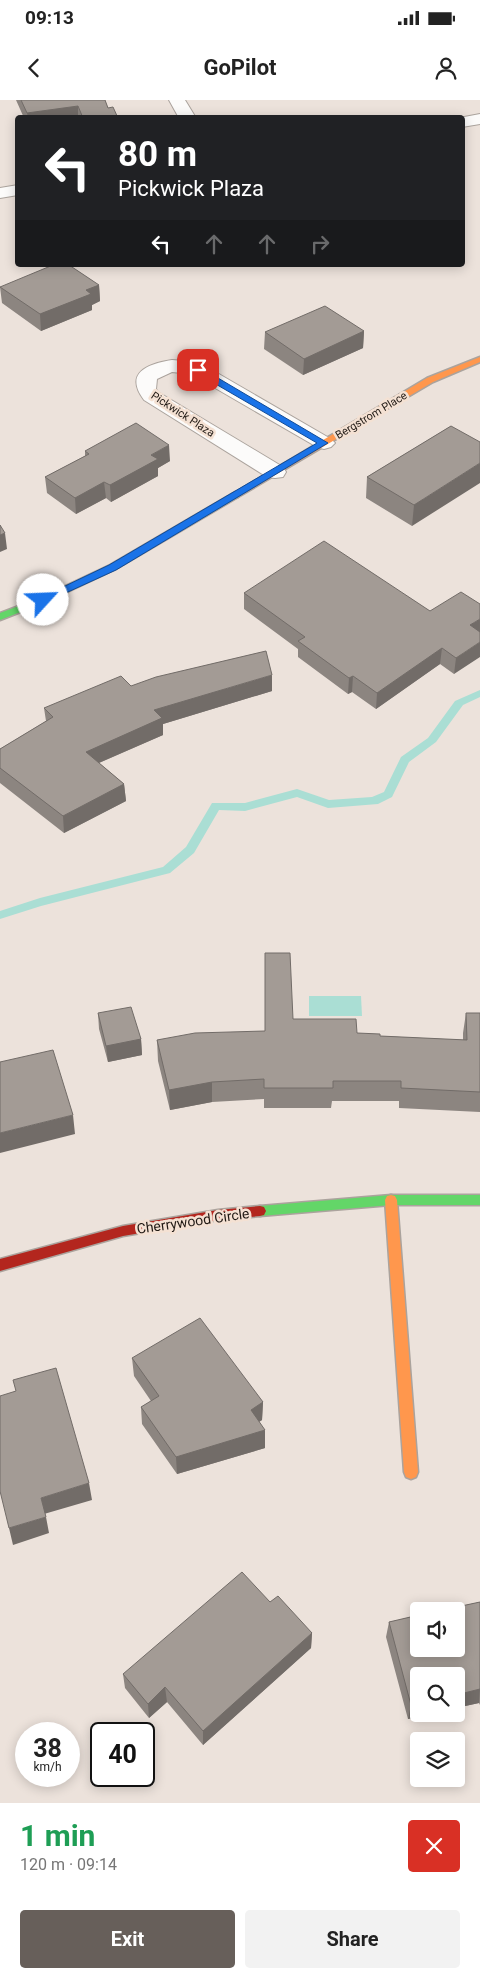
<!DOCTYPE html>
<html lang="en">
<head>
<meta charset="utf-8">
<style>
  body { margin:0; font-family:Roboto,sans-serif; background:#f2f2f2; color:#222; height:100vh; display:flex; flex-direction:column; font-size:19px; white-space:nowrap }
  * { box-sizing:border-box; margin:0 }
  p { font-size:16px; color:#767676 }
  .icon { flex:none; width:28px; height:28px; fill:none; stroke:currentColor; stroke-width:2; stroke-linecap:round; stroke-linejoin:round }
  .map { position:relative; height:1703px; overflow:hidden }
  .side { display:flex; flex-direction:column; background:#fff; flex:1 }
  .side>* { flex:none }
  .hud { position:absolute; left:15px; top:15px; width:450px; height:152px; border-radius:5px; box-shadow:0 2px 12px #0003; background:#202124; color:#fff; overflow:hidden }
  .controls { position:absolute; left:410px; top:1502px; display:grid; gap:10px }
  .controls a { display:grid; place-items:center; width:55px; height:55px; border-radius:5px; background:#fff; box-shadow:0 2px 12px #0003; font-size:25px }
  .speed { position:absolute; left:15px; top:1622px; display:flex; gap:10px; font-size:25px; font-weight:700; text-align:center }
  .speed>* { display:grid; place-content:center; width:65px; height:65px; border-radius:50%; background:#fff; box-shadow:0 2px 12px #0003; line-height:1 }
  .speed small { font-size:12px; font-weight:400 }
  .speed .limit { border:2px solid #111; border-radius:8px; background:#fff; color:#111 }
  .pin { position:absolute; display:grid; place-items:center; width:42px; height:42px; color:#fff; margin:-21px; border-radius:10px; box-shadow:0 2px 8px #0006 }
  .me { position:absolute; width:55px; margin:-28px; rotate:65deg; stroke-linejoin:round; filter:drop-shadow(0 0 4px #0008) }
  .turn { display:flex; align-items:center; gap:18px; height:105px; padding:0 20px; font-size:22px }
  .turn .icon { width:65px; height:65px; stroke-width:2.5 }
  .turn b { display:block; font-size:35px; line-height:42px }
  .lanes { display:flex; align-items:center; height:48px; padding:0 20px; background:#0003; justify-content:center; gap:25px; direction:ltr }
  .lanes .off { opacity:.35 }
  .round { display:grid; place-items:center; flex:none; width:52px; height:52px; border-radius:5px; background:#f2f2f2 }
  .summary { display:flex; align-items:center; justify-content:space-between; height:85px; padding:0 20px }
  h1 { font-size:30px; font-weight:700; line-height:38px; color:#1e9e55 }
  .primary-button { display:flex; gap:10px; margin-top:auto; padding:10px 20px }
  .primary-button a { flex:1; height:58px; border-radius:5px; background:#675f5a; color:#fff; font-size:20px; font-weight:700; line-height:58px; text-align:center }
  .primary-button a+a { background:#f2f2f2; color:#222 }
  .status { display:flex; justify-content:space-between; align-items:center; height:35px; padding:0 25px; background:#fff; direction:ltr }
  .status svg { height:14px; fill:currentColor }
  header { display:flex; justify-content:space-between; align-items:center; height:65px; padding:0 20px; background:#fff; font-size:22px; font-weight:700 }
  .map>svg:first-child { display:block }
  .water { fill:#aaded4 }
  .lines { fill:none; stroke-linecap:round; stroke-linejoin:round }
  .stream { fill:#aaded4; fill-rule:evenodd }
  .street-casing { stroke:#aba39d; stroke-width:2 }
  .fast-casing { stroke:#aba39d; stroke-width:3 }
  .slow-casing { stroke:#aba39d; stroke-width:3 }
  .jam-casing { stroke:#aba39d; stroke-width:3 }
  .street { fill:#fcfbfa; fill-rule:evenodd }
  .fast { fill:#63d668; fill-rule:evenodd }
  .slow { fill:#ff974d; fill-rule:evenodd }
  .jam { fill:#b3261e; fill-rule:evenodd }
  .wall { fill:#8c8580 }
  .shaded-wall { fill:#726c68 }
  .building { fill:#a39b95; stroke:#726c68 }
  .route { fill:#1a73e8; stroke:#114b97 }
  .labels { text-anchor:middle; stroke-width:5; stroke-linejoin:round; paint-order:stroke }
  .far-street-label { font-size:11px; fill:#201914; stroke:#f4e1d3 }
  .street-label { font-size:14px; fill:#201914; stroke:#f4e1d3 }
</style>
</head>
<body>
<div class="status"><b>09:13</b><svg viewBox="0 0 49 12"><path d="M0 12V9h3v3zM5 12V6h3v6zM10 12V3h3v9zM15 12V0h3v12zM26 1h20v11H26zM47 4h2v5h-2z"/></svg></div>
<header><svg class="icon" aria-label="back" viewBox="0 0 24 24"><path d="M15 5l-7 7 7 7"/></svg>GoPilot<svg class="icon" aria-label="person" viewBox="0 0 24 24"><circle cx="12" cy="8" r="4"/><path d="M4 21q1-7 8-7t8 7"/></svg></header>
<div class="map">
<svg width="480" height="1703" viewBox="0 0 480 1703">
  <rect width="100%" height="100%" fill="#ece2db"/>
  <path class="water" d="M309 896H361L362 916H309Z"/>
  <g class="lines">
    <path class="stream" d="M480 590V597L463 605 436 642 409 662 392 697 378 704 328 708 297 697 245 711 219 710 194 753 170 773 41 806 0 819V811L40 798 163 767 186 747 212 703H245L297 689 329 700 372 697 384 692 401 657 428 638 455 601Z"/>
    <defs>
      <path id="street" d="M169 0H185L196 18H179Z
        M480 14V24L462 27V18H459Z
        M18 85V95L0 98V88Z
        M172 260 184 261 205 266 331 339 335 343 331 347 324 349 317 347 191 274 172 272 157 279 156 289 158 292 283 367 286 372 283 377 275 378 267 377 144 300C124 273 147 264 172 260Z"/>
      <path id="fast" d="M235 392 238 393V397L116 469 46 502 0 520V513L40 498 110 465Z
        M391 1095H480V1105H391L260 1116 256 1115 254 1111 256 1107 260 1106Z"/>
      <path id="slow" d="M480 257V262L433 282 238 397 235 398 231 395 427 278Z
        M391 1095 395 1096 397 1100 418 1372 416 1377 411 1379 406 1377 404 1372 385 1100 387 1096Z"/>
      <path id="jam" d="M260 1106 264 1107 266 1111 264 1115 260 1116 218 1120 123 1136 0 1171V1159L123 1126 218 1110Z"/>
    </defs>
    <use href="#street" class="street-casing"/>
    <use href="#fast" class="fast-casing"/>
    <use href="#slow" class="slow-casing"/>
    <use href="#jam" class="jam-casing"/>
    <use href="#street" class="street"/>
    <use href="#fast" class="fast"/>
    <use href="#slow" class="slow"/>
    <use href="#jam" class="jam"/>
  </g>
  <path class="wall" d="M16 0H105L108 8 118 18H24Z
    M99 185 100 201 92 205V210L41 231 2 203 0 187Z
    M364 231 363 248 303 275 264 249 265 232Z
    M451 326 412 426 366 398 367 377Z
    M85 351 170 361 158 368V376L111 402 106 398 76 414 47 393 45 377 85 356Z
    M244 493 430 511 480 504 454 574 440 564 376 609 352 592 348 594 298 557V549L244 509Z
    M131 586 272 591 163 624V635L99 663 124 684 126 701 64 733 0 683V649L46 621 44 608Z
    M98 913 141 939 142 955 108 962 99 929Z
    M466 913H480V1012L399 1008V1001H332L331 1008H264V999L212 1002 170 1010 158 961 157 940 265 931 293 919 357 933 380 936 463 940V933Z
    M132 1258 263 1302 262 1320 259 1322 265 1348 177 1374 142 1324 141 1307 151 1301 134 1276Z
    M270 1502 312 1533 311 1548 203 1645 167 1602 149 1618 125 1588 123 1574Z
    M480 1502V1605L479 1603 456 1608V1576L419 1614H432L408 1619 386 1537 389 1522Z"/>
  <path class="shaded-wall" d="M78 6V18H28L27 13Z
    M99 185 100 201 92 205V210L41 231 40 214 86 190Z
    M364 231 363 248 303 275 304 259Z
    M169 345 170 361 158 368V376L111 402 110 385 151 355Z
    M480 363V383L412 426 414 405Z
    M104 382 106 398 76 414 75 398Z
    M5 433 7 449 0 452V435Z
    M480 519V534L470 525Z
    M480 542V557L454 574 456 558Z
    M442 548 440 564 376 609 377 593Z
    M272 575V591L163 624V635L87 668 86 652 154 610Z
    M353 576 352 592 348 594 349 578Z
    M124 684 126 701 64 733 63 716Z
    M141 939 142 955 108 962 106 946Z
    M212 982V1002L170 1010 169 990Z
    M73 1015 75 1034 0 1053V1033Z
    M263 1302 262 1320 250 1327 251 1310Z
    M265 1330V1348L177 1374 176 1357Z
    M89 1383 92 1400 44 1414 41 1398Z
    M46 1417 49 1433 13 1445 9 1428Z
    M312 1533 311 1548 203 1645V1631Z
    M165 1587 167 1602 149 1618 148 1604Z
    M480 1589 479 1603 456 1608V1595Z
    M419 1603V1614H432L408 1619 411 1605Z"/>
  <path class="building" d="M21 0H105L108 8 113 7 118 18H83L78 6 27 13Z
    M53 165H69L99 185 86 190 91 194 40 214 0 187Z
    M325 206 364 231 304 259 265 232Z
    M136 323 169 345 151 355 158 359 110 385 104 382 75 398 45 377 89 354 85 351Z
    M451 326 480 342V363L414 405 367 377Z
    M0 425 5 433 0 435Z
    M324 441 430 511 461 492 480 504V519L470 525 480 532V542L456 558 442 548 377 593 353 576 349 578 298 541 305 537 244 493Z
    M266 551 272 575 154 610 162 618 86 652 124 684 63 716 0 668V649L53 617 44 608 121 576 131 586 156 577Z
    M265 853H290L293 919H356L357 933 380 934V936L467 940 466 913H480V992L401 988V981H333V988H264V979L212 982 169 990 157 940 195 933 265 931Z
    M131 907 141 939 106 946 98 913Z
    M53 950 73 1015 0 1033V962Z
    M200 1218 263 1302 251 1310 265 1330 176 1357 141 1307 159 1296 132 1258Z
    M56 1268 89 1383 41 1398 46 1417 9 1428 0 1391V1296L16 1291 13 1280Z
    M242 1472 270 1502 278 1496 312 1533 203 1631 165 1587 148 1604 123 1574Z
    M480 1502V1589L456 1595V1576H419V1603L411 1605 389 1522 419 1515V1549H456V1511H438Z"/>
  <path class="route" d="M195 268H201L328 343 116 470 46 502H40V498L109 465 317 343 195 272Z"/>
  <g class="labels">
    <g class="far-street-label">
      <text transform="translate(183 314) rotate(33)" y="4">Pickwick Plaza</text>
      <text transform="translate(371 315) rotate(-31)" y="4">Bergstrom Place</text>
    </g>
    <g class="street-label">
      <text transform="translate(193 1121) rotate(-8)" y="5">Cherrywood Circle</text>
    </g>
  </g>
</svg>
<div class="controls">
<a><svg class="icon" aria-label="sound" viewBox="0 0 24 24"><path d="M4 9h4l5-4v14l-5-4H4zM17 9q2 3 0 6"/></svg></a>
<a><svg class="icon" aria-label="search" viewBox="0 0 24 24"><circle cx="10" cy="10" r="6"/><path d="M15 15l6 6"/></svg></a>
<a><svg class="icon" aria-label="layers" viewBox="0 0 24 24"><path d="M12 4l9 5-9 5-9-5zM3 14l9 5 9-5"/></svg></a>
</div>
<div class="speed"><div>38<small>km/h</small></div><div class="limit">40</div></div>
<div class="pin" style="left:198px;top:270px;background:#d93025"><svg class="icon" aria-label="arrive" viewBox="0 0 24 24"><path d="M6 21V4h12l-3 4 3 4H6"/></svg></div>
<svg class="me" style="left:43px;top:500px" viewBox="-20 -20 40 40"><circle r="19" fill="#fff"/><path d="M0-13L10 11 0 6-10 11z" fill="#1a73e8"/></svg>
<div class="hud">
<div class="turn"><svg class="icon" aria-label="left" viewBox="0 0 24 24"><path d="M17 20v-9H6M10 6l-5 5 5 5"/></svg><div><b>80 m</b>Pickwick Plaza</div></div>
<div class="lanes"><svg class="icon" aria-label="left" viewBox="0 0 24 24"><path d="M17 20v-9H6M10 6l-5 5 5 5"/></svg><svg class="icon off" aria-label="ahead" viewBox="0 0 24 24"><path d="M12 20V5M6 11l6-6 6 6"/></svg><svg class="icon off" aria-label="ahead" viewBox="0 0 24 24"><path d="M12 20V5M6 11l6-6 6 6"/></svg><svg class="icon off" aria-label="right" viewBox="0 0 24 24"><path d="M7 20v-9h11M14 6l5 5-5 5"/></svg></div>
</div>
</div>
<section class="side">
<div class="summary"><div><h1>1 min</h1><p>120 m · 09:14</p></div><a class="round" style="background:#d93025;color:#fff"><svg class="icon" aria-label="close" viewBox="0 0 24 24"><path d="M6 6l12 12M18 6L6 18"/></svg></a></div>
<div class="primary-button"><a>Exit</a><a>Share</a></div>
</section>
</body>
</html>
